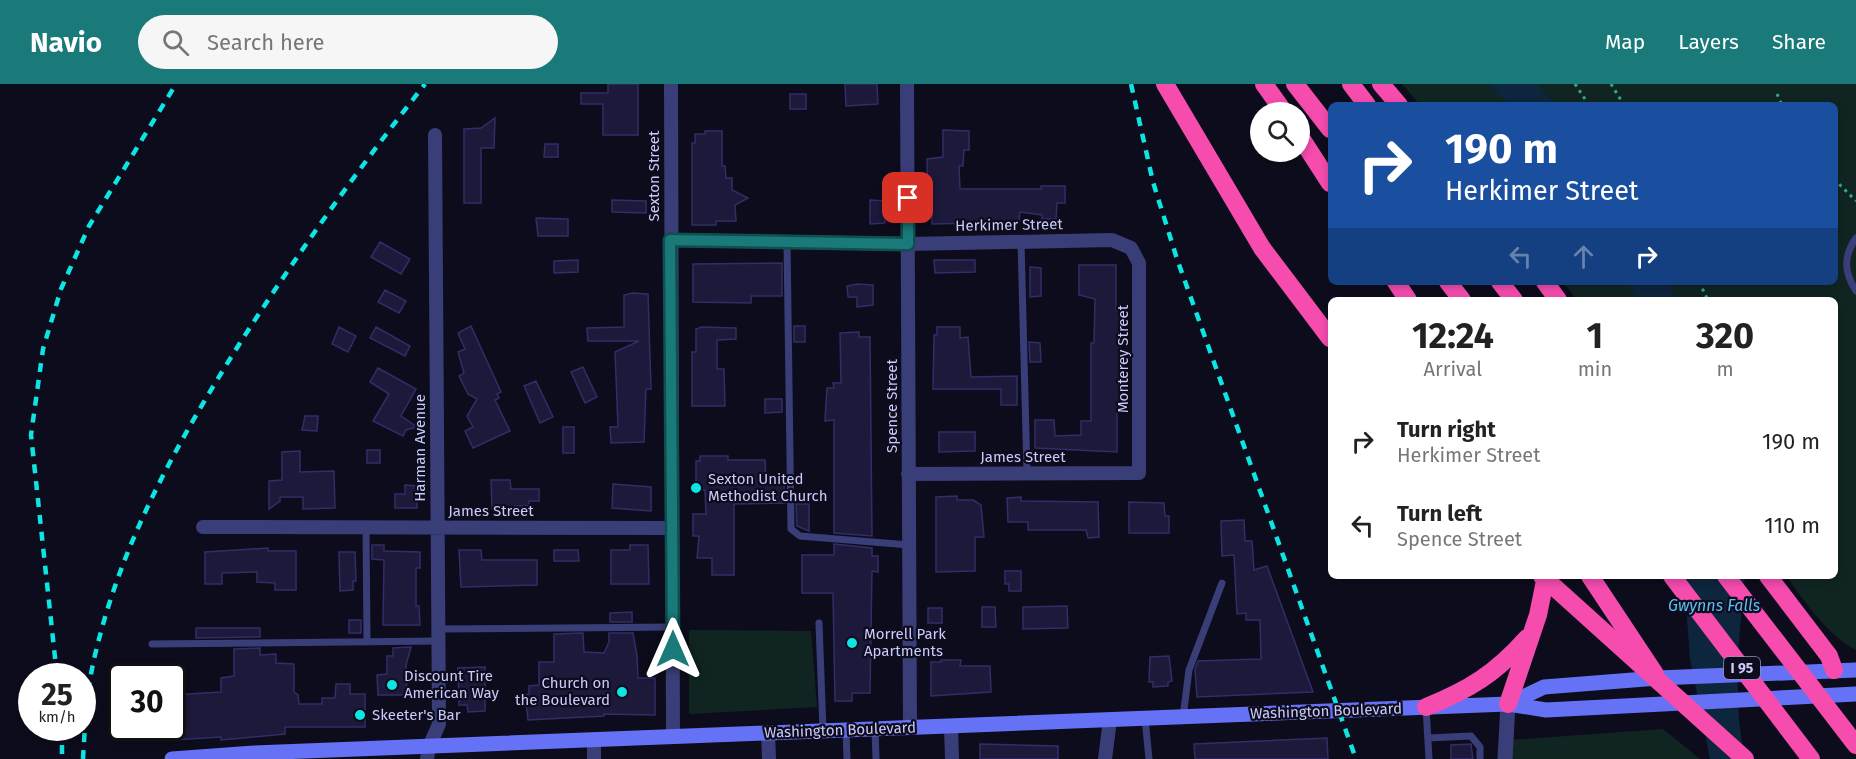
<!DOCTYPE html>
<html lang="en">
<head>
<meta charset="utf-8">
<style>
  body { margin:0; font-family:"Fira Sans",sans-serif; background:#f6f6f6; color:#222; height:100vh; display:flex; flex-direction:column; font-size:22px; white-space:nowrap }
  * { box-sizing:border-box; margin:0 }
  p { font-size:20px; color:#767676 }
  .icon { flex:none; width:33px; height:33px; fill:none; stroke:currentColor; stroke-width:2; stroke-linecap:round; stroke-linejoin:round }
  .map { position:relative; flex:1; overflow:hidden }
  .sheet { position:absolute; left:1328px; top:213px; width:510px; height:282px; display:flex; flex-direction:column; background:#fff; border-radius:9px; box-shadow:0 3px 9px #0003 }
  .sheet>* { flex:none }
  .guide { position:absolute; left:1328px; top:18px; width:510px; height:183px; border-radius:9px; box-shadow:0 3px 9px #0003; background:#1a4fa0; color:#fff; overflow:hidden }
  .tools { position:absolute; left:1250px; top:18px; display:grid; gap:12px }
  .tools a { display:grid; place-items:center; width:60px; height:60px; border-radius:50%; background:#fff; box-shadow:0 3px 9px #0003; font-size:30px }
  .speed { position:absolute; left:18px; top:579px; display:flex; gap:12px; font-size:30px; font-weight:700; text-align:center }
  .speed>* { display:grid; place-content:center; width:78px; height:78px; border-radius:50%; background:#fff; box-shadow:0 3px 9px #0003; line-height:1 }
  .speed small { font-size:15px; font-weight:400 }
  .speed .limit { border:3px solid #111; border-radius:9px; background:#fff; color:#111 }
  .pin { position:absolute; display:grid; place-items:center; width:51px; height:51px; color:#fff; margin:-26px; border-radius:12px; box-shadow:0 3px 9px #0006 }
  .me { position:absolute; width:66px; margin:-33px; rotate:0deg; stroke-linejoin:round; filter:drop-shadow(0 0 4px #0008) }
  .turn { display:flex; align-items:center; gap:21px; height:126px; padding:0 18px; font-size:27px }
  .turn .icon { width:78px; height:78px; stroke-width:2.5 }
  .turn b { display:block; font-size:42px; line-height:51px }
  .lanes { display:flex; align-items:center; height:57px; padding:0 18px; background:#0003; justify-content:center; gap:30px; direction:ltr }
  .lanes .off { opacity:.35 }
  .eta { display:flex; justify-content:space-evenly; align-items:center; height:102px; text-align:center }
  .eta b { font-size:36px; font-weight:700; line-height:42px }
  ul { padding:0; list-style:none }
  li { display:flex; align-items:center; gap:18px; height:84px; padding:0 18px }
  li div { flex:1 }
  li b { display:block; font-size:22px }
  li em { font-style:normal }
  header { display:flex; align-items:center; gap:36px; box-sizing:border-box; height:84px; padding:0 30px; background:#197a79; color:#fff }
  header strong { font-size:28px }
  nav { display:flex; gap:33px; margin-inline-start:auto; font-size:21px }
  .search { width:420px; height:54px; background:#f6f6f6; display:flex; align-items:center; gap:15px; box-sizing:border-box; padding:0 21px; border-radius:33px; color:#767676; font-size:22px }
  .map>svg:first-child { display:block }
  .green { fill:#102522 }
  .water { fill:#0e253e }
  .building { fill:#1d193b; stroke:#322d66; stroke-width:1.5 }
  .lines { fill:none; stroke-linecap:round; stroke-linejoin:round }
  .path { stroke:#33a794; stroke-width:3; stroke-dasharray:3 4.5; stroke-linecap:butt }
  .service { stroke:#3a3e78; stroke-width:7 }
  .minor { stroke:#3a3e78; stroke-width:14 }
  .tertiary { stroke:#3a3e78; stroke-width:15 }
  .secondary { stroke:#6672f6; stroke-width:15 }
  .motorway { stroke:#f54cae; stroke-width:18 }
  .rail { stroke:#0de5e4; stroke-width:4.5; stroke-dasharray:9 8; stroke-linecap:butt }
  .motorway-bridge { stroke:#f54cae; stroke-width:18 }
  .route-casing { stroke:#104f4f; stroke-width:15 }
  .route { stroke:#197a79; stroke-width:10 }
  .poi-dot { fill:#0de5e4; stroke:#0d0c1c; stroke-width:2 }
  .labels { text-anchor:middle; stroke-width:4.5; stroke-linejoin:round; paint-order:stroke }
  .shield { fill:#0d0c1c; stroke:#9191b9; stroke-width:1.5 }
  .shield-label { font-size:14px; font-weight:bold; fill:#cacafc }
  .street-label { font-size:15px; fill:#cacafc; stroke:#0d0c1c }
  .poi-label { font-size:15px; fill:#cacafc; stroke:#0d0c1c; text-anchor:start }
  .water-label { font-size:16px; font-style:italic; fill:#5ebff6; stroke:#0d0c1c }
</style>
</head>
<body>
<header>
<strong>Navio</strong>
<div class="search"><svg class="icon" aria-label="search" viewBox="0 0 24 24"><circle cx="10" cy="10" r="6"/><path d="M15 15l6 6"/></svg>Search here</div>
<nav><a>Map</a><a>Layers</a><a>Share</a></nav>
</header>
<div class="map">
<svg width="1856" height="675" viewBox="0 0 1856 675">
  <rect width="100%" height="100%" fill="#0d0c1c"/>
  <path class="green" d="M1402 0H1856V566C1825 549 1806 519 1786 492H1834V216H1577L1563 198H1834V21H1420Z
    M689 546 811 547 817 623 689 630Z
    M1663 645 1700 675H1510L1509 656Z"/>
  <path class="water" d="M1488 0H1537L1556 21H1509Z
    M1629 198H1668L1676 216H1636Z
    M1684 492H1745C1739 553 1732 614 1745 675H1710L1690 575Z"/>
  <path class="building" d="M608 0H638V51H603V20H581V9H608Z
    M845 0H877L878 20 846 22Z
    M790 10H806V25H790Z
    M495 34 494 64H481V119H464V45L481 44Z
    M943 46 969 47V66H964L963 82H959L960 105H1041V102H1065V119H1057L1056 135H1042V131L1020 128 1019 138 932 140V127H928L927 75 943 73Z
    M705 47H722V82H725L726 94H732V106L748 114 735 121 736 137H716V141H692V59H695V50H705Z
    M545 60H558V73H544Z
    M612 116 646 117V129L612 128Z
    M870 116 885 117V139L870 140Z
    M536 134 568 135V152H538Z
    M380 158 410 175 401 190 371 173Z
    M578 176V188L554 189V177Z
    M934 176H975V188L935 189Z
    M782 179V212H751V219L693 218V180Z
    M1079 181H1116V226H1120L1121 322H1117V368L1035 364V336H1054L1055 352 1081 351V337H1091V259H1094L1095 215 1079 211Z
    M1030 183 1041 184V212L1030 213Z
    M857 200 873 201V221L857 223V213H848L847 202Z
    M385 206 406 217 399 229 378 218Z
    M633 209 648 210 651 305H646L644 358 611 359 610 343H618L615 268 639 257H588L587 244 624 243V211Z
    M471 242 501 308 497 310 499 314 495 316 510 347 473 364 465 347 473 343 467 332 477 315 468 310 459 292 464 289 458 268 465 265 458 249Z
    M794 242H805V258H794Z
    M339 243 356 252 348 268 332 260Z
    M376 243 410 262 405 272 370 254Z
    M702 243 736 244V255L717 256V285H724L725 322H692V268H696V245Z
    M937 243H960V254L968 253 971 293 1017 292V321H1001V305H933L934 251H937Z
    M859 248V253H870L872 452 834 449V336L825 337 827 304H834L833 299H841L840 249Z
    M1029 258 1040 259 1041 278H1030Z
    M583 283 597 313 585 319 571 288Z
    M378 284 416 305 401 332 417 343 406 346 403 352 373 337 389 310 370 298Z
    M536 297 553 333 540 339 524 302Z
    M765 315H782V328L765 329Z
    M305 332H318L317 347 302 346Z
    M563 343H574V369H563Z
    M939 348H975V367L939 368Z
    M367 366H380V379H367Z
    M300 367V388L334 387 335 424 303 425V413H280V417L269 425V397L282 396V368Z
    M700 372H728V376H765L766 399 784 398 785 419 734 420V491H712V474H697L699 452H693V430H706L705 406H700V401H696V377H700Z
    M491 396H510L511 405H539V417H529V422H514V425H492Z
    M613 400 651 403V427L612 424Z
    M405 401 417 402V424H395V410H405Z
    M957 412V416H973L981 421 984 453H975V487L936 488V413Z
    M1021 413V417L1098 418 1099 453 1088 454 1086 446H1028V438H1008L1007 414Z
    M1129 418 1164 419 1165 432H1169V449H1129Z
    M796 420H809V447L797 442Z
    M1244 436 1245 457H1252L1254 486 1267 482 1313 608 1197 613 1195 585 1198 577 1261 575 1260 536H1246V529L1237 530 1234 471 1222 472 1221 437Z
    M834 460 872 464V472H878V488L872 487 870 609H852V617H835L833 509H802V471H834Z
    M372 461H384V467L420 468V484H416V522H419L420 541H383L384 476 372 475Z
    M630 461H648L649 500H611V466H630Z
    M268 464V467H296V506H275V499L257 498V488L222 489V500H205V468Z
    M459 466H481L482 476H537V501L461 503Z
    M554 466H578L579 477H554Z
    M339 468H355L356 497H353V506L340 507Z
    M1005 487H1021V507H1009V500H1005Z
    M1067 522 1068 544 1023 545V523Z
    M982 523H995L996 543H982Z
    M928 524H942V539H928Z
    M632 528V538H610V529Z
    M349 536H361V549H349Z
    M196 544H260V553L196 554Z
    M583 549 584 568 604 569 609 558V549H633L637 572 638 594H655V631L604 630V632L528 636 525 611 529 610V602L539 601V578H554V550Z
    M411 563 406 581 407 611H378L377 591 387 590V572H393V564Z
    M260 564V571L276 570V579L294 580V608L298 611 299 620H322V614H335L336 600H350V610H365V643H285V650L232 655 221 656V653L173 656 172 611 221 608V594L234 592V565Z
    M1169 572 1172 597 1168 598V602L1153 603V598H1149L1150 573Z
    M941 576H961L960 582H990L991 608 931 612V578H941Z
    M485 583V627L468 628 467 621H459L458 584Z
    M1327 654 1328 675H1195L1194 660Z
    M980 660 1058 662V675H980Z
    M1471 660 1473 675H1451V661Z"/>
  <g class="lines">
    <path class="path" d="M1575 0 1589 21
      M1611 0 1624 21
      M1777 10 1782 21
      M1834 95 1856 117
      M1699 198 1708 216"/>
    <path class="service" d="M1856 154C1843 173 1844 188 1856 207
      M787 158 791 445 800 452 909 461
      M1021 158 1027 390
      M366 443 367 558
      M819 539 823 647
      M438 545 673 543
      M152 560 438 557
      M1426 623 1429 675
      M1183 633 1189 586 1222 499
      M1145 634 1149 675
      M875 645 876 675
      M846 646 847 675
      M1428 654 1471 652 1480 663V675"/>
    <path class="minor" d="M671 0 673 653
      M907 0 910 644
      M670 156 908 160 1112 156 1131 164 1139 179V389L908 390
      M203 443 672 444
      M951 642 952 675
      M768 649 769 675
      M594 656V675
      M427 675 429 663 439 640 435 51
      M1105 675 1110 636"/>
    <path class="tertiary" d="M1505 675 1508 620"/>
    <path class="secondary" d="M1508 620 1544 603 1658 594 1856 586
      M172 675 254 669 1508 620 1546 626 1856 610"/>
    <path class="motorway" d="M1165 0 1262 164 1330 254
      M1264 0 1284 28
      M1295 0 1330 45
      M1351 0 1367 21
      M1381 0 1399 21
      M1299 51 1330 99
      M1396 198 1408 216
      M1448 198 1462 216
      M1500 198 1514 216
      M1545 198 1558 216
      M1590 492 1655 590
      M1768 492 1829 572 1834 586
      M1508 620 1538 531 1546 492
      M1426 623C1469 606 1496 589 1527 554"/>
    <path class="rail" d="M1131 0 1153 98 1177 175 1356 675
      M57 592 31 351 43 265 61 205 89 142 176 0
      M62 644V675
      M83 675C85 639 87 602 96 567 123 454 179 356 240 259 297 170 359 84 425 0"/>
    <path class="motorway-bridge" d="M1542 492 1745 675
      M1672 492 1811 675
      M1726 492 1856 661"/>
  </g>
  <g class="lines">
    <defs>
      <path id="route" d="M673 565 670 156 908 160V114"/>
    </defs>
    <use href="#route" class="route-casing"/>
    <use href="#route" class="route"/>
  </g>
  <g class="poi-dot">
    <circle cx="696" cy="404" r="6"/>
    <circle cx="852" cy="559" r="6"/>
    <circle cx="392" cy="601" r="6"/>
    <circle cx="622" cy="608" r="6"/>
    <circle cx="360" cy="631" r="6"/>
  </g>
  <g class="labels">
    <rect class="shield" x="1724" y="573" width="36" height="22" rx="4.5"/>
    <g class="shield-label">
      <text x="1742" y="589">I 95</text>
    </g>
    <g class="street-label">
      <text transform="translate(654 92) rotate(-90)" y="5">Sexton Street</text>
      <text transform="translate(1009 141) rotate(-1)" y="5">Herkimer Street</text>
      <text transform="translate(1123 275) rotate(-90)" y="5">Monterey Street</text>
      <text transform="translate(892 322) rotate(-90)" y="5">Spence Street</text>
      <text transform="translate(420 364) rotate(-90)" y="5">Harman Avenue</text>
      <text x="1023" y="378">James Street</text>
      <text x="491" y="432">James Street</text>
      <text transform="translate(1326 627) rotate(-2)" y="5">Washington Boulevard</text>
      <text transform="translate(840 646) rotate(-2)" y="5">Washington Boulevard</text>
    </g>
    <g class="poi-label">
      <text x="708" y="400">Sexton United<tspan x="708" dy="17">Methodist Church</tspan></text>
      <text x="864" y="555">Morrell Park<tspan x="864" dy="17">Apartments</tspan></text>
      <text x="404" y="597">Discount Tire<tspan x="404" dy="17">American Way</tspan></text>
      <text x="610" y="604" text-anchor="end">Church on<tspan x="610" dy="17">the Boulevard</tspan></text>
      <text x="372" y="636">Skeeter's Bar</text>
    </g>
    <g class="water-label">
      <text x="1714" y="527">Gwynns Falls</text>
    </g>
  </g>
</svg>
<div class="tools">
<a><svg class="icon" aria-label="search" viewBox="0 0 24 24"><circle cx="10" cy="10" r="6"/><path d="M15 15l6 6"/></svg></a>
</div>
<div class="speed"><div>25<small>km/h</small></div><div class="limit">30</div></div>
<div class="pin" style="left:908px;top:114px;background:#d93025"><svg class="icon" aria-label="arrive" viewBox="0 0 24 24"><path d="M6 21V4h12l-3 4 3 4H6"/></svg></div>
<svg class="me" style="left:673px;top:565px" viewBox="-20 -20 40 40"><path d="M0-17L14 15 0 8-14 15z" fill="#197a79" stroke="#fff" stroke-width="4"/></svg>
<div class="guide">
<div class="turn"><svg class="icon" aria-label="right" viewBox="0 0 24 24"><path d="M7 20v-9h11M14 6l5 5-5 5"/></svg><div><b>190 m</b>Herkimer Street</div></div>
<div class="lanes"><svg class="icon off" aria-label="left" viewBox="0 0 24 24"><path d="M17 20v-9H6M10 6l-5 5 5 5"/></svg><svg class="icon off" aria-label="ahead" viewBox="0 0 24 24"><path d="M12 20V5M6 11l6-6 6 6"/></svg><svg class="icon" aria-label="right" viewBox="0 0 24 24"><path d="M7 20v-9h11M14 6l5 5-5 5"/></svg></div>
</div>
<section class="sheet">
<div class="eta">
<div><b>12:24</b><p>Arrival</p></div>
<div><b>1</b><p>min</p></div>
<div><b>320</b><p>m</p></div>
</div>
<ul>
<li><svg class="icon" aria-label="right" viewBox="0 0 24 24"><path d="M7 20v-9h11M14 6l5 5-5 5"/></svg><div><b>Turn right</b><p>Herkimer Street</p></div><em>190 m</em></li>
<li><svg class="icon" aria-label="left" viewBox="0 0 24 24"><path d="M17 20v-9H6M10 6l-5 5 5 5"/></svg><div><b>Turn left</b><p>Spence Street</p></div><em>110 m</em></li>
</ul>
</section>
</div>
</body>
</html>
